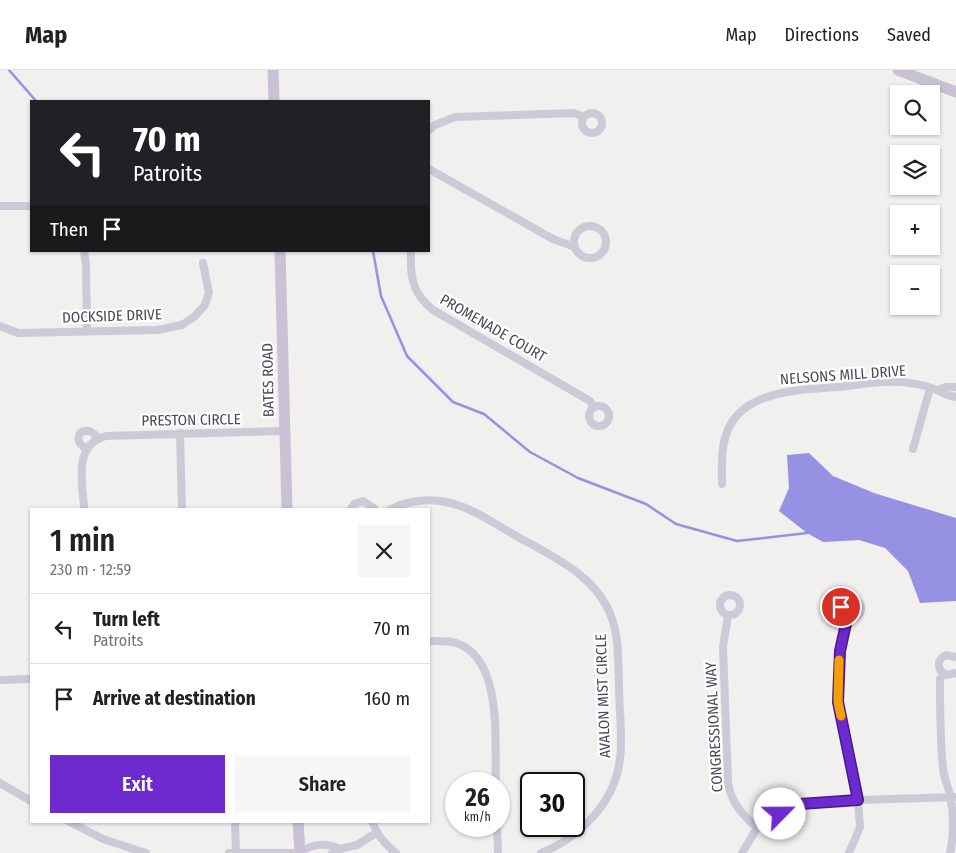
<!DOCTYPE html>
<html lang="en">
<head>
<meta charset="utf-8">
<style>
  body { margin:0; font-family:"Fira Sans Condensed",sans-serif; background:#f6f6f6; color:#222; height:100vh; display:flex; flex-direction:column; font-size:19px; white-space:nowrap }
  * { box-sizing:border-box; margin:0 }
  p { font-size:16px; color:#767676 }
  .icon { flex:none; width:28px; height:28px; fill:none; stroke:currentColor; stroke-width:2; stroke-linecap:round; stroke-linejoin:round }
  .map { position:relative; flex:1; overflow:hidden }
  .details { position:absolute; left:30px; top:438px; width:400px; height:315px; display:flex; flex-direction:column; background:#fff; border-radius:0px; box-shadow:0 1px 4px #0004 }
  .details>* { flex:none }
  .guide { position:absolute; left:30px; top:30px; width:400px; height:152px; border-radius:0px; box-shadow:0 1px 4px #0004; background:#202124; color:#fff; overflow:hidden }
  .tools { position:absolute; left:890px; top:15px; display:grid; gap:10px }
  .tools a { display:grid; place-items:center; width:50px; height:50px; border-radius:0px; background:#fff; box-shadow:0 1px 4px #0004; font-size:25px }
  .speed { position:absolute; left:445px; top:702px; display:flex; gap:10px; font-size:25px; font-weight:700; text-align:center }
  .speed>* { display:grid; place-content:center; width:65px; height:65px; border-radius:50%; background:#fff; box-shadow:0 1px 4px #0004; line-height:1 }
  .speed small { font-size:12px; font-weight:400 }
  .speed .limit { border:2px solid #111; border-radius:8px; background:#fff; color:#111 }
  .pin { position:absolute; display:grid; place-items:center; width:42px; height:42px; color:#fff; margin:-21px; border:2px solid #fff; border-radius:50%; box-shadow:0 1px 5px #0007 }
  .me { position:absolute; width:55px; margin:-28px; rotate:67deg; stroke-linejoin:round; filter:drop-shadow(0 0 4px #0008) }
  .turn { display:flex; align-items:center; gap:18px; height:105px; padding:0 20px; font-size:22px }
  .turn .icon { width:65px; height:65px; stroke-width:2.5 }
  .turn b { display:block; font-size:35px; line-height:42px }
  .then { display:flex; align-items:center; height:48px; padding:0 20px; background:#0003; gap:10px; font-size:19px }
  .round { display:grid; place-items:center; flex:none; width:52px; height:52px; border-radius:0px; background:#f6f6f6 }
  .summary { display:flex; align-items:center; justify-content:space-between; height:85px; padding:0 20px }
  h1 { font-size:30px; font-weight:600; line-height:38px }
  .primary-button { display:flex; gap:10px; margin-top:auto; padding:10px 20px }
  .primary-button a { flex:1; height:58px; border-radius:0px; background:#6d2acf; color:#fff; font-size:20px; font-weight:600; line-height:58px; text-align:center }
  .primary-button a+a { background:#f6f6f6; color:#222 }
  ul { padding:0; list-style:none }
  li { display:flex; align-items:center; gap:15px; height:70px; padding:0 20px; border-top:1px solid #e0e0e0 }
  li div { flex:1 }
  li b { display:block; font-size:19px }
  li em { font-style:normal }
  header { display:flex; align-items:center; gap:30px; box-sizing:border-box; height:70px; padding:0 25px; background:#fff; border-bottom:1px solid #e0e0e0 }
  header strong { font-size:24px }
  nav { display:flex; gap:28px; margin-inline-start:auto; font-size:18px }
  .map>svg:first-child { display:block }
  .water { fill:#9691e3 }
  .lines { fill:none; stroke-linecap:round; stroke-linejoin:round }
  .stream { stroke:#9691e3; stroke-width:2.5 }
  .street { stroke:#cdc9d7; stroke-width:8 }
  .secondary { stroke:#c9c2d5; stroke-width:11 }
  .route-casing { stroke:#471b87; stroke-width:12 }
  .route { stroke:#6d2acf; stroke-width:9 }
  .slow { stroke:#f59e0b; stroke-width:9 }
  .labels { text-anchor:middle; stroke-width:4.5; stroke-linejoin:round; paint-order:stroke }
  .street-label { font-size:15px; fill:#4e485a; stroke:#fff }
</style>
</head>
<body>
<header>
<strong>Map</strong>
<nav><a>Map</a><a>Directions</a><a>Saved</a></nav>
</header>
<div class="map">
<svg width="956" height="783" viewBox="0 0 956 783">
  <rect width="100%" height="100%" fill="#f1f0ee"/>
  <path class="water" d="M809 383 833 406 874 423 956 448V531L920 533 908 501 885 478 859 470 823 472 807 463 779 441 789 418 787 385Z"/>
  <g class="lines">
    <path class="stream" d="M9 0 36 31
      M373 181 381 226 407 286 453 332 484 344 530 382 578 408 646 434 676 454 737 471 807 463"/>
    <path class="street" d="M582 53a10 10 0 1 1 20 0a10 10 0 1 1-20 0Z
      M429 60 435 55 455 47 574 43 584 47
      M429 99 553 169 575 177
      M0 136H31
      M574 172a16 16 0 1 1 32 0a16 16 0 1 1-32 0Z
      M84 181 86 195 87 261
      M411 181C410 207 412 223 433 240L590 331 594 337
      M0 256 18 263 157 260 182 255 194 247 204 236 207 229 209 223 203 193
      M938 320 946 317H956
      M589 346a10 10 0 1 1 20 0a10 10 0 1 1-20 0Z
      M180 363 182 439
      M86 379C80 374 76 371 80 363 88 358 92 362 99 368
      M913 379 930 318
      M722 414C722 397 721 380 726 365 740 320 799 320 837 317 859 315 889 309 909 313 918 314 930 317 939 321 945 324 948 326 956 327
      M84 439C83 412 72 376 106 366L284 361
      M351 439 354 434 363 431 375 439
      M391 439C407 431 429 428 446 432 472 437 495 454 518 467 538 478 560 489 579 504 589 512 600 524 606 535 620 560 618 590 619 617 619 640 623 666 620 689 615 732 581 767 541 783
      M720 535a10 10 0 1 1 20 0a10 10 0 1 1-20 0Z
      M841 539a10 10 0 1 1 20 0a10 10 0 1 1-20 0Z
      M728 546 723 576 728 712C731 733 742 744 757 758
      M847 549 839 581 838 632 858 730 860 757 849 783
      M429 571C438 571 447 570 456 573 504 588 494 673 496 714
      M956 587 946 585C936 590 937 600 946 605L956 603
      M943 604 940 609C940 639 940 669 943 699 944 708 948 716 950 725 954 744 954 765 950 783
      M0 610 31 609
      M0 713 31 731
      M68 751 103 769 146 783
      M235 751 236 783
      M372 751C377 765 384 774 396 783
      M497 756 498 783
      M300 782C314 774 324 772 340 779
      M229 783H303
      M332 783 340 779 357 775 376 763
      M742 783 757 758 801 734 829 731 956 727"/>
    <path class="secondary" d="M273 0 274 31
      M898 0 956 22
      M280 181 287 439
      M298 751 300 783"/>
  </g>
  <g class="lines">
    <defs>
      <path id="route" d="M780 744 800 734 858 730 838 632 840 581 847 549 841 543V537"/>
    </defs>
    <use href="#route" class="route-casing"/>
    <use href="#route" class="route"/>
    <path class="slow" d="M839 590 838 632 841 646"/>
  </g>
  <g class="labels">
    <g class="street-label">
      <text transform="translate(112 246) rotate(-2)" y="5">DOCKSIDE DRIVE</text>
      <text transform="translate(493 258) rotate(30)" y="5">PROMENADE COURT</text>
      <text transform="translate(843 305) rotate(-4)" y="5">NELSONS MILL DRIVE</text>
      <text transform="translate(268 310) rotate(-91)" y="5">BATES ROAD</text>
      <text transform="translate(191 350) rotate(-1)" y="5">PRESTON CIRCLE</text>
      <text transform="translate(603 626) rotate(-92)" y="5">AVALON MIST CIRCLE</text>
      <text transform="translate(714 657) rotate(-93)" y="5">CONGRESSIONAL WAY</text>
    </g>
  </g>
</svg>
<div class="tools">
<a><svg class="icon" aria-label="search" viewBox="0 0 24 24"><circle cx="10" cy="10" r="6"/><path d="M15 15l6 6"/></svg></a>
<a><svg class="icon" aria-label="layers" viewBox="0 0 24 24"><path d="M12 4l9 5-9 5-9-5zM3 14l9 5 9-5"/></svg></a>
<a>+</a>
<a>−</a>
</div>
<div class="speed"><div>26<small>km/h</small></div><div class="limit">30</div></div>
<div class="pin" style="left:841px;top:537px;background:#d93025"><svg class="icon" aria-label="arrive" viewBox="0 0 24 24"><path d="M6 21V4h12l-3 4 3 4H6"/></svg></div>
<svg class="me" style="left:780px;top:744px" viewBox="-20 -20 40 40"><circle r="19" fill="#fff"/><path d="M0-13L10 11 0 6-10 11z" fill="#6d2acf"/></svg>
<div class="guide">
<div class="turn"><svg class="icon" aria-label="left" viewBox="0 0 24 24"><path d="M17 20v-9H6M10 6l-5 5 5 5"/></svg><div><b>70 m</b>Patroits</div></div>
<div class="then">Then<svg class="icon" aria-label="arrive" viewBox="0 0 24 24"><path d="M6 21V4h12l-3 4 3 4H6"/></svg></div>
</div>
<section class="details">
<div class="summary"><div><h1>1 min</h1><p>230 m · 12:59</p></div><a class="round"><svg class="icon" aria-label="close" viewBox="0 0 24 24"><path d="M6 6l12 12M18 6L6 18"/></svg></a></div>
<ul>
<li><svg class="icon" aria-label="left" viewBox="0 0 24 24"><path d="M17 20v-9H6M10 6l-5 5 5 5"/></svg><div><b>Turn left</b><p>Patroits</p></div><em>70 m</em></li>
<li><svg class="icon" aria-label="arrive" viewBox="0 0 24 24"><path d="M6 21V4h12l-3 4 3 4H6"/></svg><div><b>Arrive at destination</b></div><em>160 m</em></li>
</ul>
<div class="primary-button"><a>Exit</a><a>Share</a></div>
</section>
</div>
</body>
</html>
